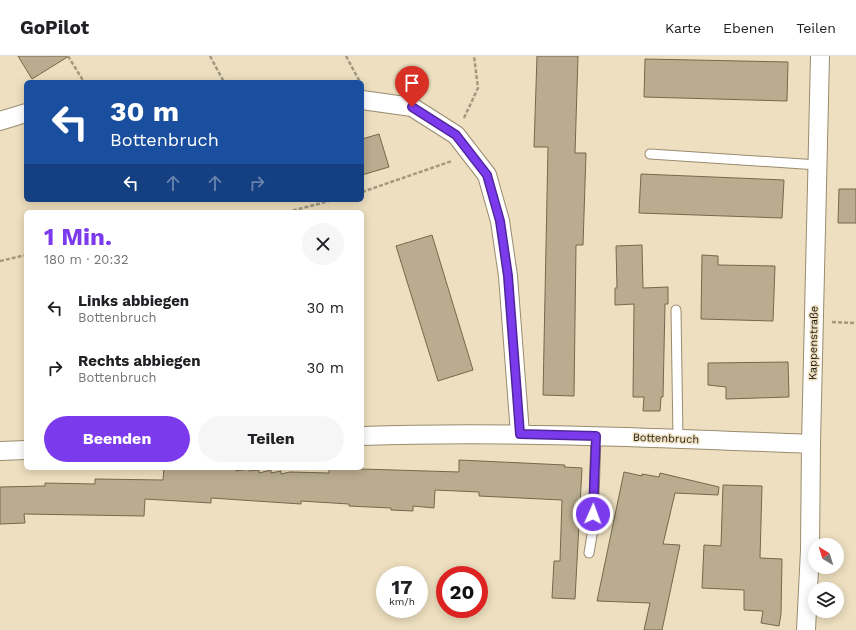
<!DOCTYPE html>
<html lang="de">
<head>
<meta charset="utf-8">
<style>
  body { margin:0; font-family:"Work Sans",sans-serif; background:#f6f6f6; color:#202124; height:100vh; display:flex; flex-direction:column; font-size:15px; white-space:nowrap }
  * { box-sizing:border-box; margin:0 }
  p { font-size:13px; color:#757577 }
  .icon { flex:none; width:22px; height:22px; fill:none; stroke:currentColor; stroke-width:2; stroke-linecap:round; stroke-linejoin:round }
  .map { position:relative; flex:1; overflow:hidden }
  .details { position:absolute; left:24px; top:154px; width:340px; height:260px; display:flex; flex-direction:column; background:#fff; border-radius:6px; box-shadow:0 2px 10px #0003 }
  .details>* { flex:none }
  .banner { position:absolute; left:24px; top:24px; width:340px; height:122px; border-radius:6px; box-shadow:0 2px 10px #0003; background:#1a4fa0; color:#fff; overflow:hidden }
  .needle { width:26px; rotate:322deg }
  .controls { position:absolute; left:808px; top:482px; display:grid; gap:8px }
  .controls a { display:grid; place-items:center; width:36px; height:36px; border-radius:50%; background:#fff; box-shadow:0 2px 10px #0003; font-size:20px }
  .speed { position:absolute; left:376px; top:510px; display:flex; gap:8px; font-size:20px; font-weight:700; text-align:center }
  .speed>* { display:grid; place-content:center; width:52px; height:52px; border-radius:50%; background:#fff; box-shadow:0 2px 10px #0003; line-height:1 }
  .speed small { font-size:10px; font-weight:400 }
  .speed .limit { border:6px solid #d22; background:#fff; color:#111 }
  .pin { position:absolute; display:grid; place-items:center; width:34px; height:34px; color:#fff; margin:-41px -17px; border-radius:50% 50% 50% 0; rotate:-45deg; box-shadow:0 0 4px #0007 }
  .pin .icon { rotate:45deg }
  .me { position:absolute; width:44px; margin:-22px; rotate:2deg; stroke-linejoin:round; filter:drop-shadow(0 0 3px #0008) }
  .turn { display:flex; align-items:center; gap:14px; height:84px; padding:0 20px; font-size:18px }
  .turn .icon { width:52px; height:52px; stroke-width:2.5 }
  .turn b { display:block; font-size:28px; line-height:34px }
  .lanes { display:flex; align-items:center; height:38px; padding:0 20px; background:#0003; justify-content:center; gap:20px; direction:ltr }
  .lanes .off { opacity:.35 }
  .round { display:grid; place-items:center; flex:none; width:42px; height:42px; border-radius:21px; background:#f6f6f6 }
  .headline { display:flex; align-items:center; justify-content:space-between; height:68px; padding:0 20px }
  h1 { font-size:24px; font-weight:700; line-height:30px; color:#7c3aed }
  .action { display:flex; gap:8px; margin-top:auto; padding:8px 20px }
  .action a { flex:1; height:46px; border-radius:24px; background:#7c3aed; color:#fff; font-size:16px; font-weight:700; line-height:46px; text-align:center }
  .action a+a { background:#f6f6f6; color:#202124 }
  ul { padding:0; list-style:none }
  li { display:flex; align-items:center; gap:12px; height:60px; padding:0 20px }
  li div { flex:1 }
  li b { display:block; font-size:15px }
  li em { font-style:normal }
  header { display:flex; align-items:center; gap:24px; box-sizing:border-box; height:56px; padding:0 20px; background:#fff; border-bottom:1px solid #e0e0e0 }
  header strong { font-size:19px }
  nav { display:flex; gap:22px; margin-inline-start:auto; font-size:14px }
  .map>svg:first-child { display:block }
  .building { fill:#baac8e; stroke:#75684c }
  .lines { fill:none; stroke-linecap:round; stroke-linejoin:round }
  .service-casing { stroke:#998c6f; stroke-width:11 }
  .minor-casing { stroke:#998c6f; stroke-width:20 }
  .path { stroke:#a39980; stroke-width:2.5; stroke-dasharray:4 2; stroke-linecap:butt }
  .service { stroke:#fff; stroke-width:9 }
  .minor { stroke:#fff; stroke-width:18 }
  .route-casing { stroke:#51269a; stroke-width:10 }
  .route { stroke:#7c3aed; stroke-width:7 }
  .labels { text-anchor:middle; stroke-width:3; stroke-linejoin:round; paint-order:stroke }
  .street-label { font-size:11px; fill:#241f13; stroke:#eddfbf }
</style>
</head>
<body>
<header>
<strong>GoPilot</strong>
<nav><a>Karte</a><a>Ebenen</a><a>Teilen</a></nav>
</header>
<div class="map">
<svg width="856" height="574" viewBox="0 0 856 574">
  <rect width="100%" height="100%" fill="#eddfbf"/>
  <path class="building" d="M18 0H69L32 23Z
    M537 0H578L575 97H586L583 189H576L574 340 543 339 548 91H534Z
    M645 3 788 6 787 45 644 41Z
    M379 78 389 111 362 119V83Z
    M641 118 784 124 782 162 639 157Z
    M839 133H856V167H838Z
    M432 179 473 314 438 325 396 190Z
    M642 189 643 232 668 231V248H665L663 341H661L660 355H643L644 341H633L634 248 615 249V232H617L616 190Z
    M702 199 718 200V209L775 210 773 265 701 263Z
    M788 306 789 341 726 343V331L708 329V307Z
    M459 404 565 409 564 411 582 412 575 543 552 542 554 505H560L562 444 479 440V436L435 434 434 452 413 450V455L391 454V452L349 450V448L301 445V448L211 442V447L145 443 144 460 24 458 25 467 0 468V431L45 430V427L95 428V423L163 424 164 412H236V415L249 413V415L259 414V417L271 414V417L281 415V418L290 416 329 417V412L459 416Z
    M624 416 642 420V418L659 421 660 417 719 431 718 439 675 437 663 488 680 489 662 574H644L650 547 597 545Z
    M723 429 762 430 760 502 782 503 781 558 779 570 761 567 763 555 744 554V534L702 532 704 489 721 490Z"/>
  <g class="lines">
    <defs>
      <path id="service" d="M650 98 818 109
        M676 254 678 383
        M589 497 593 473 596 380"/>
      <path id="minor" d="M362 44 412 51 456 79 487 119 500 165 508 220 520 378
        M0 65 26 57
        M362 380C512 375 661 382 811 388
        M0 395 26 394
        M806 574 810 494 811 388 820 0"/>
    </defs>
    <use href="#service" class="service-casing"/>
    <use href="#minor" class="minor-casing"/>
    <path class="path" d="M68 0 84 26
      M210 0 224 26
      M346 0 360 26
      M464 62 478 32 474 0
      M362 136 452 105
      M287 156 333 144
      M0 205 26 199
      M832 266 856 267"/>
    <use href="#service" class="service"/>
    <use href="#minor" class="minor"/>
  </g>
  <g class="lines">
    <defs>
      <path id="route" d="M412 51 456 79 487 119 500 165 508 220 520 378 596 380 593 458"/>
    </defs>
    <use href="#route" class="route-casing"/>
    <use href="#route" class="route"/>
  </g>
  <g class="labels">
    <g class="street-label">
      <text transform="translate(813 287) rotate(-89)" y="4">Kappenstraße</text>
      <text transform="translate(666 382) rotate(2)" y="4">Bottenbruch</text>
    </g>
  </g>
</svg>
<div class="controls">
<a><svg class="needle" viewBox="-14 -14 28 28"><path d="M0-13l5 13h-10z" fill="#e53935"/><path d="M0 13l5-13h-10z" fill="#757577"/></svg></a>
<a><svg class="icon" aria-label="layers" viewBox="0 0 24 24"><path d="M12 4l9 5-9 5-9-5zM3 14l9 5 9-5"/></svg></a>
</div>
<div class="speed"><div>17<small>km/h</small></div><div class="limit">20</div></div>
<div class="pin" style="left:412px;top:51px;background:#d93025"><svg class="icon" aria-label="arrive" viewBox="0 0 24 24"><path d="M6 21V4h12l-3 4 3 4H6"/></svg></div>
<svg class="me" style="left:593px;top:458px" viewBox="-20 -20 40 40"><circle r="17" fill="#7c3aed" stroke="#fff" stroke-width="3"/><path d="M0-11L8 9 0 5-8 9z" fill="#fff"/></svg>
<div class="banner">
<div class="turn"><svg class="icon" aria-label="left" viewBox="0 0 24 24"><path d="M17 20v-9H6M10 6l-5 5 5 5"/></svg><div><b>30 m</b>Bottenbruch</div></div>
<div class="lanes"><svg class="icon" aria-label="left" viewBox="0 0 24 24"><path d="M17 20v-9H6M10 6l-5 5 5 5"/></svg><svg class="icon off" aria-label="ahead" viewBox="0 0 24 24"><path d="M12 20V5M6 11l6-6 6 6"/></svg><svg class="icon off" aria-label="ahead" viewBox="0 0 24 24"><path d="M12 20V5M6 11l6-6 6 6"/></svg><svg class="icon off" aria-label="right" viewBox="0 0 24 24"><path d="M7 20v-9h11M14 6l5 5-5 5"/></svg></div>
</div>
<section class="details">
<div class="headline"><div><h1>1 Min.</h1><p>180 m · 20:32</p></div><a class="round"><svg class="icon" aria-label="close" viewBox="0 0 24 24"><path d="M6 6l12 12M18 6L6 18"/></svg></a></div>
<ul>
<li><svg class="icon" aria-label="left" viewBox="0 0 24 24"><path d="M17 20v-9H6M10 6l-5 5 5 5"/></svg><div><b>Links abbiegen</b><p>Bottenbruch</p></div><em>30 m</em></li>
<li><svg class="icon" aria-label="right" viewBox="0 0 24 24"><path d="M7 20v-9h11M14 6l5 5-5 5"/></svg><div><b>Rechts abbiegen</b><p>Bottenbruch</p></div><em>30 m</em></li>
</ul>
<div class="action"><a>Beenden</a><a>Teilen</a></div>
</section>
</div>
</body>
</html>
